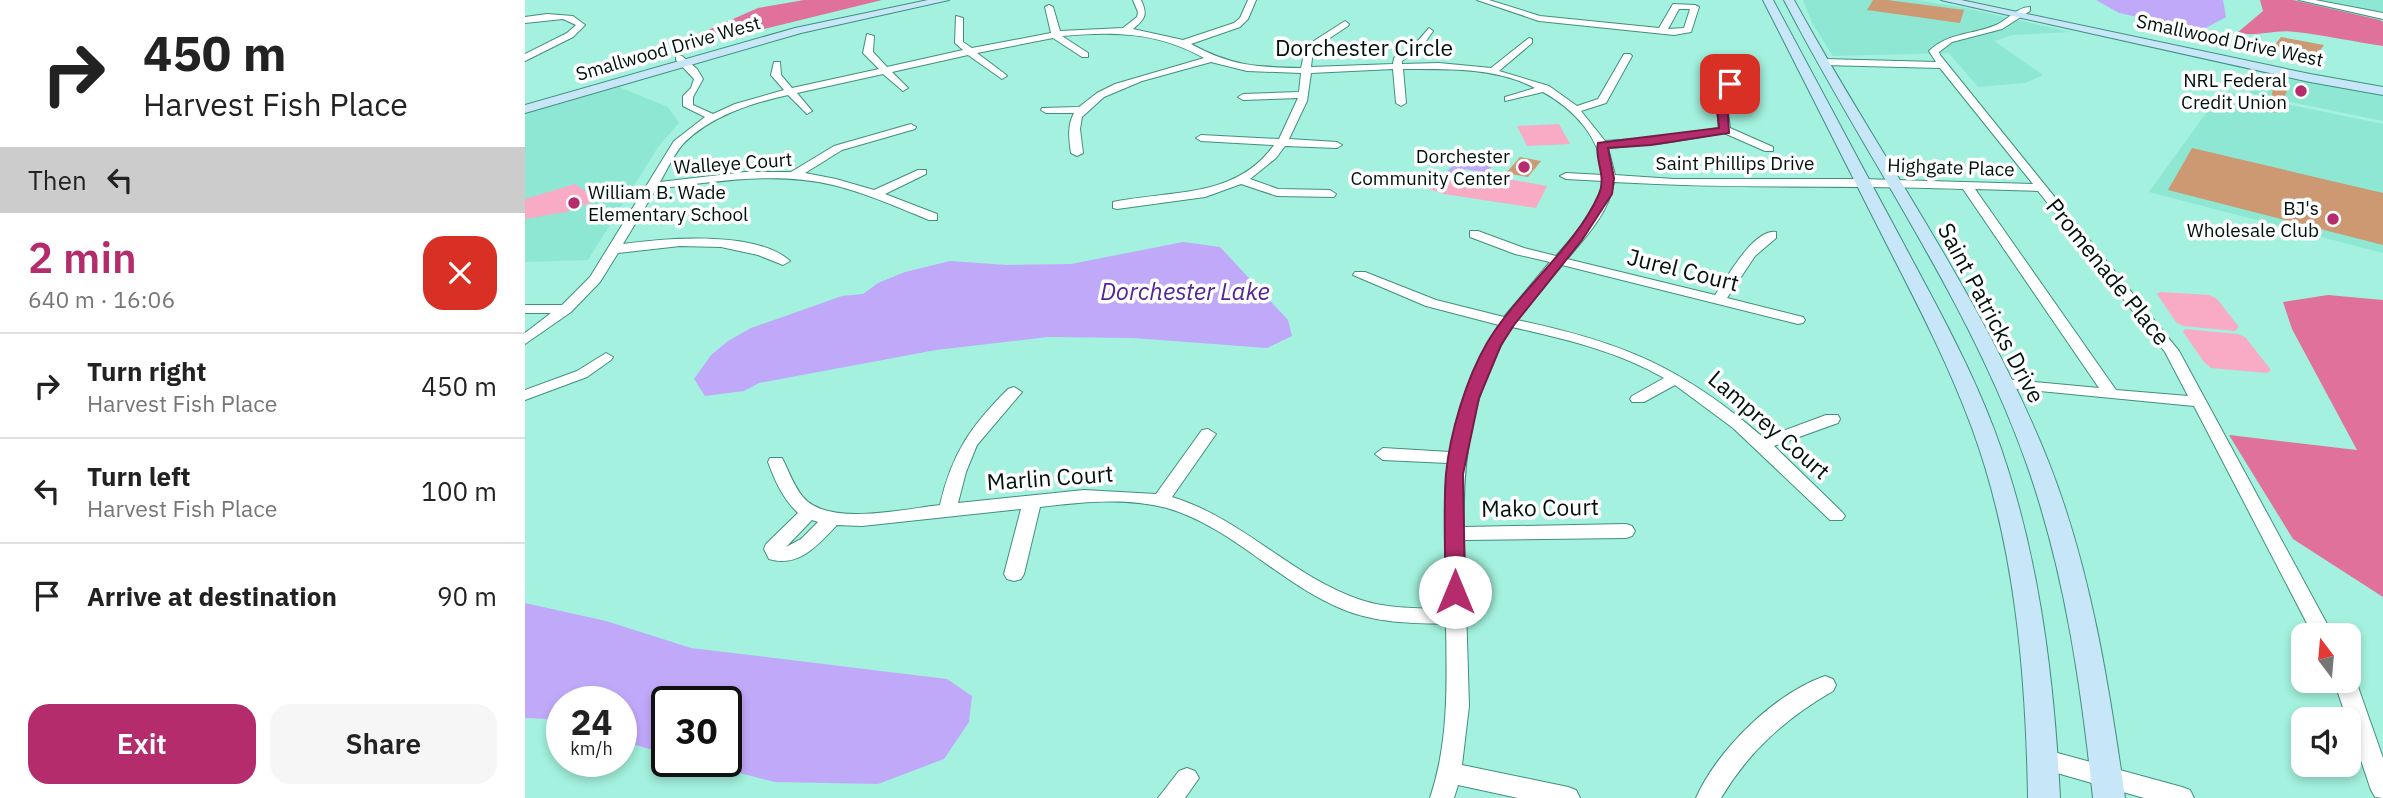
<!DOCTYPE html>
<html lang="en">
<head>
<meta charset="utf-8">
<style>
  body { margin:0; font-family:"IBM Plex Sans",sans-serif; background:#f6f6f6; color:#222; height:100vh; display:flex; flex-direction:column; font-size:26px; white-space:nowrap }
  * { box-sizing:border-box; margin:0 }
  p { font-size:23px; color:#767676 }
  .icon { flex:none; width:38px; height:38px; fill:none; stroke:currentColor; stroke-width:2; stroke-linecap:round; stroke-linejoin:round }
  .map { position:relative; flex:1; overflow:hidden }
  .sheet { display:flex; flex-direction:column; background:#fff; width:525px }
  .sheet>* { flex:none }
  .hud { background:#fff; color:#222; overflow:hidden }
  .needle { width:46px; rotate:344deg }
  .fabs { position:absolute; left:1766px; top:623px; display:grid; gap:14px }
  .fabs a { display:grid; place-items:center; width:70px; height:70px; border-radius:14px; background:#fff; box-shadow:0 4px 10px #0003; font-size:35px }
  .speed { position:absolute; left:21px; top:686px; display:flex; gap:14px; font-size:35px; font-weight:700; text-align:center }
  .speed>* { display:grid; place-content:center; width:91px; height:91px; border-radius:50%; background:#fff; box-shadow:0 4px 10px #0003; line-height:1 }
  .speed small { font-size:18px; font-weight:400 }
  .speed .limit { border:4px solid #111; border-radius:10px; background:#fff; color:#111 }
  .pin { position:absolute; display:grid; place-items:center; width:60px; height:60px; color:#fff; margin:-30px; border-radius:14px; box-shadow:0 4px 10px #0006 }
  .me { position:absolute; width:77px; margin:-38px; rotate:0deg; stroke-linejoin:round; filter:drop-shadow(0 0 5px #0008) }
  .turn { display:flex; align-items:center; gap:24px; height:147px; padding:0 28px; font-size:32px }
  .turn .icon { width:91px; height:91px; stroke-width:2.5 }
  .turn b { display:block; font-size:49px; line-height:60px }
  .then { display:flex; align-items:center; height:66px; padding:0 28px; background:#0003; gap:14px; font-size:26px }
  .round { display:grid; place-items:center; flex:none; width:74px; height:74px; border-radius:21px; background:#f6f6f6 }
  .head { display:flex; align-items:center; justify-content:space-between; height:119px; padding:0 28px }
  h1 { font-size:42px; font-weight:600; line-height:52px; color:#b52c6c }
  .primary-button { display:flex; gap:14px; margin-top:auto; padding:14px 28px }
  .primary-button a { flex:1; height:80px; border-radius:21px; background:#b52c6c; color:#fff; font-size:28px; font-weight:600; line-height:80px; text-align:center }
  .primary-button a+a { background:#f6f6f6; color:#222 }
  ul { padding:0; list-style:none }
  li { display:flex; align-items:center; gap:21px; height:105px; padding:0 28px; border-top:2px solid #e0e0e0 }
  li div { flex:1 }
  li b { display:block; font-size:26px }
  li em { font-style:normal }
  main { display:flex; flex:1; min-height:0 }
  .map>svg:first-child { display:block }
  .built { fill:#8ee7d2 }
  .green { fill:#f9aac5 }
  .forest { fill:#df719b }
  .water { fill:#c1a9fa }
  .building { fill:#cd9972 }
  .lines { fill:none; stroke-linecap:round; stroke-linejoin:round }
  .street-casing { stroke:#418f7f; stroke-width:2 }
  .secondary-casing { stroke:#418f7f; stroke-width:2 }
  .street { fill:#fff; fill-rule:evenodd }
  .secondary { fill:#c7e6f7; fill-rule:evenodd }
  .route { fill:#b52c6c; stroke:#761d46; stroke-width:2 }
  .poi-dot { fill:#b52c6c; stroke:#fff; stroke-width:2.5 }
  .labels { text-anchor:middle; stroke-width:7; stroke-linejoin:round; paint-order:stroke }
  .far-street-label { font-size:19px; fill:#00120d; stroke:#fff }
  .far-poi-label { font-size:19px; fill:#00120d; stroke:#fff; text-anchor:end }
  .street-label { font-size:23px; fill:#00120d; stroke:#fff }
  .water-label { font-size:24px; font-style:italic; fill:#562497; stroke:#fff }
</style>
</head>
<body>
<main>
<section class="sheet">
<div class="hud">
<div class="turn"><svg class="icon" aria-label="right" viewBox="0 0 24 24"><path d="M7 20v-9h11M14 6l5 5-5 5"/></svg><div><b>450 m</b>Harvest Fish Place</div></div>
<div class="then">Then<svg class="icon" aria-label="left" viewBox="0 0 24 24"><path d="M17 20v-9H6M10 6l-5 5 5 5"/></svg></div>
</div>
<div class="head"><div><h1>2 min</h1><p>640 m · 16:06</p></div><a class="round" style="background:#d93025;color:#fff"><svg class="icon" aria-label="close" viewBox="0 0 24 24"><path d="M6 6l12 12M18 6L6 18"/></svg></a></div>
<ul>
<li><svg class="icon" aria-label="right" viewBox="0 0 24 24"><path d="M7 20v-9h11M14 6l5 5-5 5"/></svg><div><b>Turn right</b><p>Harvest Fish Place</p></div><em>450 m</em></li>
<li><svg class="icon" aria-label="left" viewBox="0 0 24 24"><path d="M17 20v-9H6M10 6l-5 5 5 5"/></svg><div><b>Turn left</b><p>Harvest Fish Place</p></div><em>100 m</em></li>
<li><svg class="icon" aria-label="arrive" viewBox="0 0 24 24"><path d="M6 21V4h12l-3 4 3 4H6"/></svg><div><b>Arrive at destination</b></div><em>90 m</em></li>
</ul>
<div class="primary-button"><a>Exit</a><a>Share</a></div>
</section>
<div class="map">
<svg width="1858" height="798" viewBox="0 0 1858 798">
  <rect width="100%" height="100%" fill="#a3f1de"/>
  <path class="built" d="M1278 0H1392L1440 8 1545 32 1488 35 1469 41 1518 75 1500 83 1453 87 1424 53 1308 56 1287 23Z
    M1768 0H1858V20L1800 8Z
    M1745 72 1858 94V121L1723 93Z
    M94 87 143 107 154 123 133 147 63 260 0 262V113Z
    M1697 91 1858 124V253L1624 192Z"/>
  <path class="green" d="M1034 124 1045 144 1002 146 992 126Z
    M909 174 966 188 976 178 1022 186 1011 208 919 194 893 185Z
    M50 184 72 200 41 212 0 219V199Z
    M1635 292 1684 295 1692 299 1714 327 1710 331 1658 326 1651 322 1632 294Z
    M1660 329 1712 334 1720 337 1746 370 1742 373 1686 368 1679 362 1658 332Z"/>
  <path class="forest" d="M279 0H357L203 38 183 30 233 8Z
    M1735 0H1768L1855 20 1858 22V46C1829 42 1800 35 1771 32 1750 29 1733 37 1712 33L1738 11Z
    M1803 295 1858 300V597L1768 539 1704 435 1832 450 1767 329 1758 302Z"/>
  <path class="water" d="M1571 0H1698L1701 17 1675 31 1594 13Z
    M960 156 974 159 961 173 941 169 935 175 921 172 935 159 953 162Z
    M658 242 695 247 763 320 767 336 742 348 608 338 523 337 411 350 234 383 219 391 180 396 169 379 186 355 203 341 226 328 317 296 338 294 353 283 380 272 425 261 482 265 546 264Z
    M0 603 81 621 166 648 422 679 447 696 444 722 419 759 353 784 250 782 168 761H201V702H142V754L96 741V702H37V723L23 719 0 718Z"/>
  <path class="building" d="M1348 0H1362L1439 10 1435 23 1342 10Z
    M1756 37 1799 45 1792 55 1749 46Z
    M1749 85 1763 88 1753 113 1743 111Z
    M1667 148 1858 193V245L1643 190Z
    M995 157 1016 161 1003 177 981 173Z"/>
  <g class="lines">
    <defs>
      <path id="street" d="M608 0H616C623 15 620 19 608 29L658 40 709 23 715 18 723 0H731L723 19 715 27 666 44C706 66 731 67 776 68L781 46 820 21 824 24 823 26 788 49 786 67 868 64 869 58 891 43 904 28 908 31 897 47 877 61V64L914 63 966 68 1004 38 1007 39V43L974 71 1024 86 1052 106 1073 99 1099 54H1105L1107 56 1081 103 1056 111 1080 141 1139 137 1194 128 1191 99 1211 68H1217L1219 70 1201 99 1205 128 1248 147V151H1240L1199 133 1139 143 1083 148 1090 175 1149 179H1336L1508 184 1415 68 1299 65 1294 62 1299 59 1411 62 1404 51C1424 32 1448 35 1471 25 1483 20 1492 7 1505 7V11L1477 29 1427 42 1414 52 1415 55 1654 351 1808 635H1788L1669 406 1474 387 1471 384 1474 381 1479 379 1574 388 1438 189C1322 185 1205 189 1089 182 1084 212 1062 236 1042 259L1190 295C1202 278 1228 229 1251 232V238L1230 256 1202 298 1278 317 1280 320 1278 323 1273 324 1037 265 992 320C1097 342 1157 367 1239 438L1301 415H1313L1315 419 1313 423 1249 446 1317 512 1320 516 1317 520H1305L1208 428 1150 385 1119 402H1107L1105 399 1107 396 1139 378C1092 351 1040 339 987 327 948 388 937 456 939 527L1101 524 1107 526 1110 531 1107 536 1101 538 939 540 944 706 937 765 1043 787 1051 790 1055 798H993L933 785 929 798H905C924 742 922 683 921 624 886 623 850 623 817 609 754 583 707 527 642 508 601 497 556 502 515 507L499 574 496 579 489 581 482 579 479 574 496 509 337 526 312 525C293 545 274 568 244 559L239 549 241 544 273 513C258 499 250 481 243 462L245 458H257C264 471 268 485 278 497 303 527 379 509 415 505 427 453 446 426 483 389L489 387 497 392 452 445 441 472 433 503 559 490 631 494 677 430 683 429 691 434 647 497C719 519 768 578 836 600 863 609 893 608 921 609L920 491 923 463 858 460 850 454 858 448 925 452 944 382 974 325 901 306 828 275 830 272H840L911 300 979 317 1025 262 990 254 945 237V231H953L999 248 1031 256C1050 234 1072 211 1078 181L1041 179 1035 176 1041 173 1078 175C1076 138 1049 109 1018 92L980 101V97L1010 88C971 67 921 69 878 69L881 103 876 106 871 103 868 69 786 73 782 101 764 139 812 142 817 145 812 148 760 146 751 158 725 179 753 189 805 190 811 194 809 197 752 196 716 184 680 197 592 209 588 208V202C645 190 711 199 749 145L676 141 671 138 676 135 754 139 773 98 718 100 713 97 718 94 774 92 776 73 722 71 686 62 617 81 579 97 557 117 555 129 558 153 552 156 546 153C544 139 542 126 549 113H521L516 110 517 108 554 107 572 93 590 84 679 58C633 32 588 31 537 36L563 53V57H557L528 38 452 53 480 74 482 76 477 79 443 55 367 72 383 88 378 91 358 74 272 93 287 111 282 114 263 95C227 103 185 116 158 144 149 154 142 170 135 182L220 172H266L309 146 386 124 391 127 390 129 317 150 280 173 311 179 349 190 393 170H401V174L360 194 412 214V220H404C372 207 341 193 308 185 249 171 189 182 131 189L98 244C140 238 231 230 265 261L258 265 233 255 196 247 155 246 93 253 75 282 46 312 0 344V333L26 313H0V305H37L65 277 149 141 180 117 158 106V96L166 88 169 79 151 60V56H157L172 69 178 79 168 97V105L188 114 210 104 259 90 246 75 249 62H255L256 75 267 88 354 69 338 53 342 34 349 36 348 52 362 67 438 50 430 43 431 16 438 18V42L447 48 526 33 520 7 524 5 528 7 535 31 598 28 612 17 613 12ZM1450 189 1513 191 1640 352 1663 396 1591 390ZM287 520 293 522 276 539 261 547Z
        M952 0H964L1015 16 1134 28 1148 4 1170 5 1174 7 1166 32 1149 35 1014 21ZM1154 9H1165L1159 28 1143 29Z
        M1774 0H1790L1858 13V19Z
        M22 14 48 16 60 25 48 37 0 61V54L42 33 51 25 38 19 0 23V17Z
        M81 353 88 357 86 360 62 377 0 400V390L52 371Z
        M1824 673 1827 675 1831 681 1858 758V798L1850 797 1846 790 1809 681H1824Z
        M1300 676 1308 679 1311 685 1308 691C1260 719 1224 751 1196 798H1171C1193 749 1249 694 1300 676Z
        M1518 749 1657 787 1665 790 1669 798H1619L1518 769 1510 766 1507 759 1510 752Z
        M662 768 670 771 674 778 660 798H633L654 771Z"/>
      <path id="secondary" d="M403 0H424L276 33 0 113V105L270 28Z
        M1238 0H1248C1291 80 1333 159 1376 239 1409 301 1444 363 1469 429 1513 546 1529 674 1535 798H1503C1501 674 1490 545 1447 428 1422 360 1388 296 1355 231 1316 154 1277 77 1238 0Z
        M1259 0H1269C1353 154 1459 299 1524 463 1566 570 1584 685 1600 798H1568C1556 685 1540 573 1502 465 1444 300 1339 155 1259 0Z
        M1416 0H1436L1785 74 1858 87V95L1785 82Z"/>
    </defs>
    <use href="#street" class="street-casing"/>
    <use href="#secondary" class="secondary-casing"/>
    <use href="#street" class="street"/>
    <use href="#secondary" class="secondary"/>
  </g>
  <path class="route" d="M1201 82 1210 84 1202 99 1204 133 1126 145 1083 148 1089 178 1087 194 1057 240 989 325 976 345 954 398 938 474 940 592 937 597 930 599 923 597 920 592C921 553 918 513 921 474 925 433 941 379 962 343 992 292 1051 247 1074 194 1082 176 1069 159 1073 143L1194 128 1191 99Z"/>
  <g class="poi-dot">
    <circle cx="1776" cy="91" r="7"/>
    <circle cx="999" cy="167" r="7"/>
    <circle cx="49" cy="203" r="7"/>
    <circle cx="1808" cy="219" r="7"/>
  </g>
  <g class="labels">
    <g class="far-street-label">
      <text transform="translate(1705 40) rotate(12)" y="7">Smallwood Drive West</text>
      <text transform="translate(143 48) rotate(-16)" y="7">Smallwood Drive West</text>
      <text transform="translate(208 163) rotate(-4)" y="7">Walleye Court</text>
      <text x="1210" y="170">Saint Phillips Drive</text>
      <text transform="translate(1426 167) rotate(2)" y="7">Highgate Place</text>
    </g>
    <g class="far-poi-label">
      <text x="1762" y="87">NRL Federal<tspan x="1762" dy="22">Credit Union</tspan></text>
      <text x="985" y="163">Dorchester<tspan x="985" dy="22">Community Center</tspan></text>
      <text x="63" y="199" text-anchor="start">William B. Wade<tspan x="63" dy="22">Elementary School</tspan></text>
      <text x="1794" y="215">BJ's<tspan x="1794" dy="22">Wholesale Club</tspan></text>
    </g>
    <g class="street-label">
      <text x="839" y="56">Dorchester Circle</text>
      <text transform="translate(1158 270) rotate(14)" y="8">Jurel Court</text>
      <text transform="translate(1583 272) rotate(51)" y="8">Promenade Place</text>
      <text transform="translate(1466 313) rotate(62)" y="8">Saint Patricks Drive</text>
      <text transform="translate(1244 425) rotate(41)" y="8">Lamprey Court</text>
      <text transform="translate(525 478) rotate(-4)" y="8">Marlin Court</text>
      <text transform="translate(1015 508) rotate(-1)" y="8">Mako Court</text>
    </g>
    <g class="water-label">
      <text x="660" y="300">Dorchester Lake</text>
    </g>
  </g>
</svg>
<div class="fabs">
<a><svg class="needle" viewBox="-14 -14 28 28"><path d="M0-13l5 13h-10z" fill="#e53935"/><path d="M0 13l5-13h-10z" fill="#767676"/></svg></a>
<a><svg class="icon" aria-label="sound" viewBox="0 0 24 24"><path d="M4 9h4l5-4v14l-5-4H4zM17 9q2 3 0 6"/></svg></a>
</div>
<div class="speed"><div>24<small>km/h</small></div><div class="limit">30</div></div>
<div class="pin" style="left:1205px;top:84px;background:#d93025"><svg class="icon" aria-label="arrive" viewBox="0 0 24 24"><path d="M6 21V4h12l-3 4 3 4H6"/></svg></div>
<svg class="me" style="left:930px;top:592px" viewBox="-20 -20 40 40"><circle r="19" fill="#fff"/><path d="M0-13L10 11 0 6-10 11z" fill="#b52c6c"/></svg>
</div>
</main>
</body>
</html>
